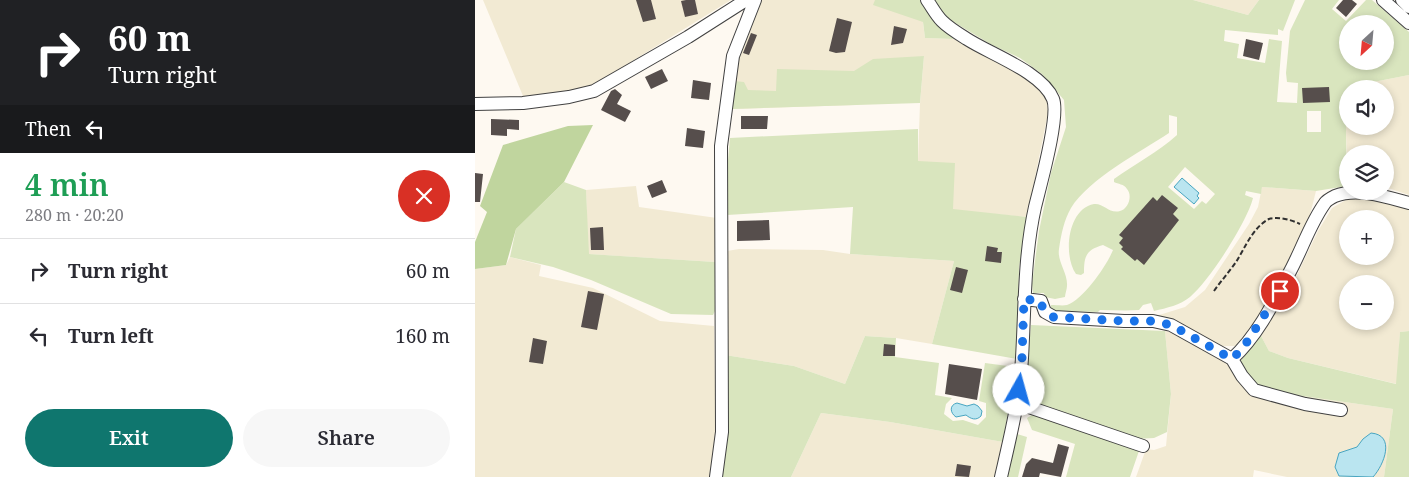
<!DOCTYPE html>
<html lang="en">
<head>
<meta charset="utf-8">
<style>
  body { margin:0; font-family:"Noto Serif",serif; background:#f7f7f7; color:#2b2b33; height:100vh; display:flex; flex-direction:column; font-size:19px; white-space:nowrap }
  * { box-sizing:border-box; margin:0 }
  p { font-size:16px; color:#7c7c81 }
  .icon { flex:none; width:28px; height:28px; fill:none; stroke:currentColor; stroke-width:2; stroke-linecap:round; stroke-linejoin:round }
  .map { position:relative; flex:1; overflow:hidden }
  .side { display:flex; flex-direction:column; background:#fff; width:475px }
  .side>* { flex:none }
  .top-card { background:#202124; color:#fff; overflow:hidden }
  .needle { width:32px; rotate:206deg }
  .fabs { position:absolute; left:864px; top:15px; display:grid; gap:10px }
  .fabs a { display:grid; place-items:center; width:55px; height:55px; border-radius:50%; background:#fff; box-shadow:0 2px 8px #0003; font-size:25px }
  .pin { position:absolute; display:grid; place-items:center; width:42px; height:42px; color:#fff; margin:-21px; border:2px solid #fff; border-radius:50%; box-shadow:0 1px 5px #0007 }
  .me { position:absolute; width:55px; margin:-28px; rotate:7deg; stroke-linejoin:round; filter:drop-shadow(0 0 4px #0008) }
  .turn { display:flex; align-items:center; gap:18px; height:105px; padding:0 25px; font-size:22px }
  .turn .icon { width:65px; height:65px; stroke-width:2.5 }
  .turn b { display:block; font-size:35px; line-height:42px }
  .then { display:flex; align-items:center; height:48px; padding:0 25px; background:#0003; gap:10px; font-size:19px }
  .round { display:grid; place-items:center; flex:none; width:52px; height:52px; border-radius:26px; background:#f7f7f7 }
  .summary { display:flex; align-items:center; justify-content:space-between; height:85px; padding:0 25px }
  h1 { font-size:30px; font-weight:600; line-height:38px; color:#1e9e55 }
  .button { display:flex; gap:10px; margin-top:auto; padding:10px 25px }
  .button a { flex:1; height:58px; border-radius:30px; background:#0f766e; color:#fff; font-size:20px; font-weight:600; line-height:58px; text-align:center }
  .button a+a { background:#f7f7f7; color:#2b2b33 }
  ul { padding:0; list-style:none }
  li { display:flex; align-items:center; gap:15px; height:65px; padding:0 25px; border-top:1px solid #e1e1e2 }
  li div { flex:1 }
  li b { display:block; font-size:19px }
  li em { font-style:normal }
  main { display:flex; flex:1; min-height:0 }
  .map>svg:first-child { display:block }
  .farmland { fill:#f2ead3; fill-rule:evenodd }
  .green { fill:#d9e5be; fill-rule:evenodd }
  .forest { fill:#c0d59e }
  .water { fill:#bae5f0; stroke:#48a5c1 }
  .building { fill:#564e4c }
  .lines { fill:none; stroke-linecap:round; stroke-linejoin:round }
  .minor-casing { stroke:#414141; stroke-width:14 }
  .path { stroke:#303030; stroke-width:2; stroke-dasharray:5 2.5; stroke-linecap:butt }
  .minor { stroke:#fff; stroke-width:12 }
  .route { stroke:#1a73e8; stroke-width:9; stroke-dasharray:0 16.2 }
</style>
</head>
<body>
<main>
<section class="side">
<div class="top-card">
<div class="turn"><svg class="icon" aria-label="right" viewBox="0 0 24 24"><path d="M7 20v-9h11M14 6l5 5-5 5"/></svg><div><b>60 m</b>Turn right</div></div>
<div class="then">Then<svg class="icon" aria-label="left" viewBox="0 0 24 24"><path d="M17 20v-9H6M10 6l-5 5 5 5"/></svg></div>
</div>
<div class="summary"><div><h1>4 min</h1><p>280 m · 20:20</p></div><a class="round" style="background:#d93025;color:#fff"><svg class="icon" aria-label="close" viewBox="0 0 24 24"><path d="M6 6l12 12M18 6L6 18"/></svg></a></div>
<ul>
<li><svg class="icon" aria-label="right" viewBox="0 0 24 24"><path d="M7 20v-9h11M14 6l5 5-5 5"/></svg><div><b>Turn right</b></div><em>60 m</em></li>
<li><svg class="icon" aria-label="left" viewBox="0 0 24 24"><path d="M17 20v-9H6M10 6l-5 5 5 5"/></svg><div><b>Turn left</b></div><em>160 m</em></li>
</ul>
<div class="button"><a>Exit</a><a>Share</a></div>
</section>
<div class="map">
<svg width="934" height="477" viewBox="0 0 934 477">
  <rect width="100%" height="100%" fill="#fef9f1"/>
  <path class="farmland" d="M8 0H256L117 86 85 93 48 96Z
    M285 0H445L450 38 478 39 490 43 534 64 561 85 572 99 573 113 552 217 478 210 443 161 445 104 449 56 380 105 257 109 261 58Z
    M718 0H784L773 15Z
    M934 75V195L910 187V154H872V160L871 131 872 91V126H910V89H873V87Z
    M161 186 164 207 242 218 240 262 113 254 111 190Z
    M787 187 841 191 833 223 814 265 770 340 760 346H747L700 320 681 316 710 307 730 290 774 224 783 207Z
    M876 197H890L934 208V331L925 332 922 384 813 358 794 351 785 334 821 277 843 231 857 208ZM872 219H910V256H872ZM872 284H910V321H872Z
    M264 249 348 250 375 254 479 261 457 344 421 338 390 336 370 384 319 366 250 355 252 251Z
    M35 257 66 265 64 276 118 288 185 321 239 326 241 450 236 477H0V269L31 265Z
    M690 331 710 336 727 344 793 391 918 409 909 477H812L779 470 778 477H661L671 449 679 450 691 446 696 394Z
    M346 413 415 422 528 442 520 477H316Z"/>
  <path class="green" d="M400 0H445L476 35 478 39 450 38 448 22 398 5Z
    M458 0H718L773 15 784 0H820L808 31 803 29V35L750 30 749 41 764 44 762 58 790 63 794 39 807 41 802 102 822 103 823 83 812 82 811 73 815 31 830 0H864L857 9 871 21 891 0H897L934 32V75L873 87 871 131 872 186 841 191 787 187 786 194 771 191 770 195 778 198C772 222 735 280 715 297 705 305 692 308 679 311L676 303 668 305 664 310C650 311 638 310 625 310L623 312 576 311V305C581 305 588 306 592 305 609 299 632 265 638 250L628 245C611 250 609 256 609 273L606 275 601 274C588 256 592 209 619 204 629 203 634 214 645 211 653 209 658 196 652 189 649 184 643 184 639 182V179C660 164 683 152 702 135V117L694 115V133C665 152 614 179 596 208 589 220 586 235 584 249 582 262 593 273 592 286 592 289 590 294 590 297L580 299 570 297 569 293H558L557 284 564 231 576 173 591 127 589 100 567 74 545 58 517 45 472 18ZM872 24H910V61H872ZM832 111H846V132H832ZM710 167 740 194 731 204 727 201 719 209 693 187Z
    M449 56 445 103 257 109 259 81 269 82 273 90 301 91 302 69 379 71 398 59Z
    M443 129V161L480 163 478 209 552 217 544 268 542 359 457 344 479 261 375 254 378 207 252 215V172L255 138Z
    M89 182 111 190 114 254 240 262 242 307 238 315 196 314 116 280 78 267 35 257 41 229Z
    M556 325 690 331 696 394 692 432 679 438 660 439 609 423 549 398Z
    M934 331V477H909L918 409 793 391 779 385 765 363 769 354 785 334 794 351 813 358 921 384 925 332Z
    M390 336 421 338 420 357 464 363 460 395 477 398 471 404 469 414 478 421 488 420 503 425 511 417V403L504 401 510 363 540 367 528 442 415 422 346 413 316 477H245L250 355 319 366 370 384Z
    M560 413 665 448 655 477H591L600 444 557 430 552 418Z
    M542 434 552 437 543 477H532Z"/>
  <path class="forest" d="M118 125 89 182 41 229 31 265 0 269V242L12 212 5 206 28 145 93 126Z"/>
  <path class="water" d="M707 178 724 193 722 196 724 198 719 204 699 187Z
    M482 403 492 406 499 404 503 406 507 411 506 416C501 421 496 419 491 415L481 417C475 413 474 405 482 403Z
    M896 433C921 435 909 465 898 477L864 476 860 467 864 453 882 447 888 439Z"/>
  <path class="building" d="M161 0H176L181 19 168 22Z
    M211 0H220L223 14 210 17 206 1Z
    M868 0H877L882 4 871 17 861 8Z
    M362 18 377 22 370 52 361 53 354 51Z
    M419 26 432 29 428 43 416 45Z
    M276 33 282 35 274 55 268 53Z
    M771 39 788 43 784 60 768 56Z
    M187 69 193 81 176 89 170 77Z
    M218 80 236 83 234 100 216 98Z
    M854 87 855 102 828 103 827 88Z
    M140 89 147 95 142 104 156 111 150 122 126 110 136 91Z
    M266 116H293L292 129H266Z
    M16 119 44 120V130L32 129V136L16 135Z
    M212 128 230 131 228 148 210 146Z
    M0 173 8 174 5 202H0Z
    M187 180 192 192 177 198 172 186Z
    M687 195 703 208 698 214 704 220 669 265 662 259 660 261 646 249 648 247 644 243 648 238 644 235 678 197 682 201Z
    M294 220 295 240 262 241V221Z
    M128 227 129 250H116L115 228Z
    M512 246 523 248 522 252H527L526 263 510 261Z
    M481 267 493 270 487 293 475 290Z
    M113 291 129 294 122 330 106 327Z
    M58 338 72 341 68 364 54 362Z
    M409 344 420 345V356H408Z
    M474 364 507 369 502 400 470 394Z
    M583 444 594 447 586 477 565 473 564 477H547L551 464 557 458 578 463Z
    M482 464 496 466 494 477 480 476Z"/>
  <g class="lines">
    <defs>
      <path id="minor" d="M452 0C457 7 461 15 467 21 474 28 484 34 492 39 515 54 567 72 578 99 585 116 565 186 560 207 549 256 550 307 547 358 545 398 535 438 526 477
        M908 0 934 23
        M927 0 934 7
        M0 104 48 103 94 97 119 91 213 37 271 0
        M549 299 566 301 570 312 579 317 649 321H678L696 325 757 359C781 337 797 306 812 277 826 253 834 225 850 203 852 200 856 198 860 196 882 187 912 197 934 203
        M757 359 767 376 779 390 830 404 866 410
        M542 403 668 446
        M241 477 247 432 246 146 258 56 280 0"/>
    </defs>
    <use href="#minor" class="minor-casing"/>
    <path class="path" d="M739 291C746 281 754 272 761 262 770 248 778 227 794 219 803 216 817 220 825 224"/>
    <use href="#minor" class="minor"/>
  </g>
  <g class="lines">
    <path class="route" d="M544 390 547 358 549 299 566 301C567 310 571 312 578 317L649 321H678L696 325 757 359 768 348 805 291"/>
  </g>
</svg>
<div class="fabs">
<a><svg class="needle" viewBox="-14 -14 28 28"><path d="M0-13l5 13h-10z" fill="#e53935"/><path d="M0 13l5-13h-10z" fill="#7c7c81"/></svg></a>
<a><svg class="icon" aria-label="sound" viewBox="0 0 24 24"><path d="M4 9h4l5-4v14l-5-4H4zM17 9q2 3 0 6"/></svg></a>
<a><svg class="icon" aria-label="layers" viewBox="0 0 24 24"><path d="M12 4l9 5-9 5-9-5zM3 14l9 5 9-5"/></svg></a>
<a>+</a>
<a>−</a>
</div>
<div class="pin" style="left:805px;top:291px;background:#d93025"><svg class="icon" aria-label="arrive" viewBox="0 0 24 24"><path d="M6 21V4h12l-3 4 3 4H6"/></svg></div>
<svg class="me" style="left:544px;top:390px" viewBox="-20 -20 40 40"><circle r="19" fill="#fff"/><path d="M0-13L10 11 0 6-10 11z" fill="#1a73e8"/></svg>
</div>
</main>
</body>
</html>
